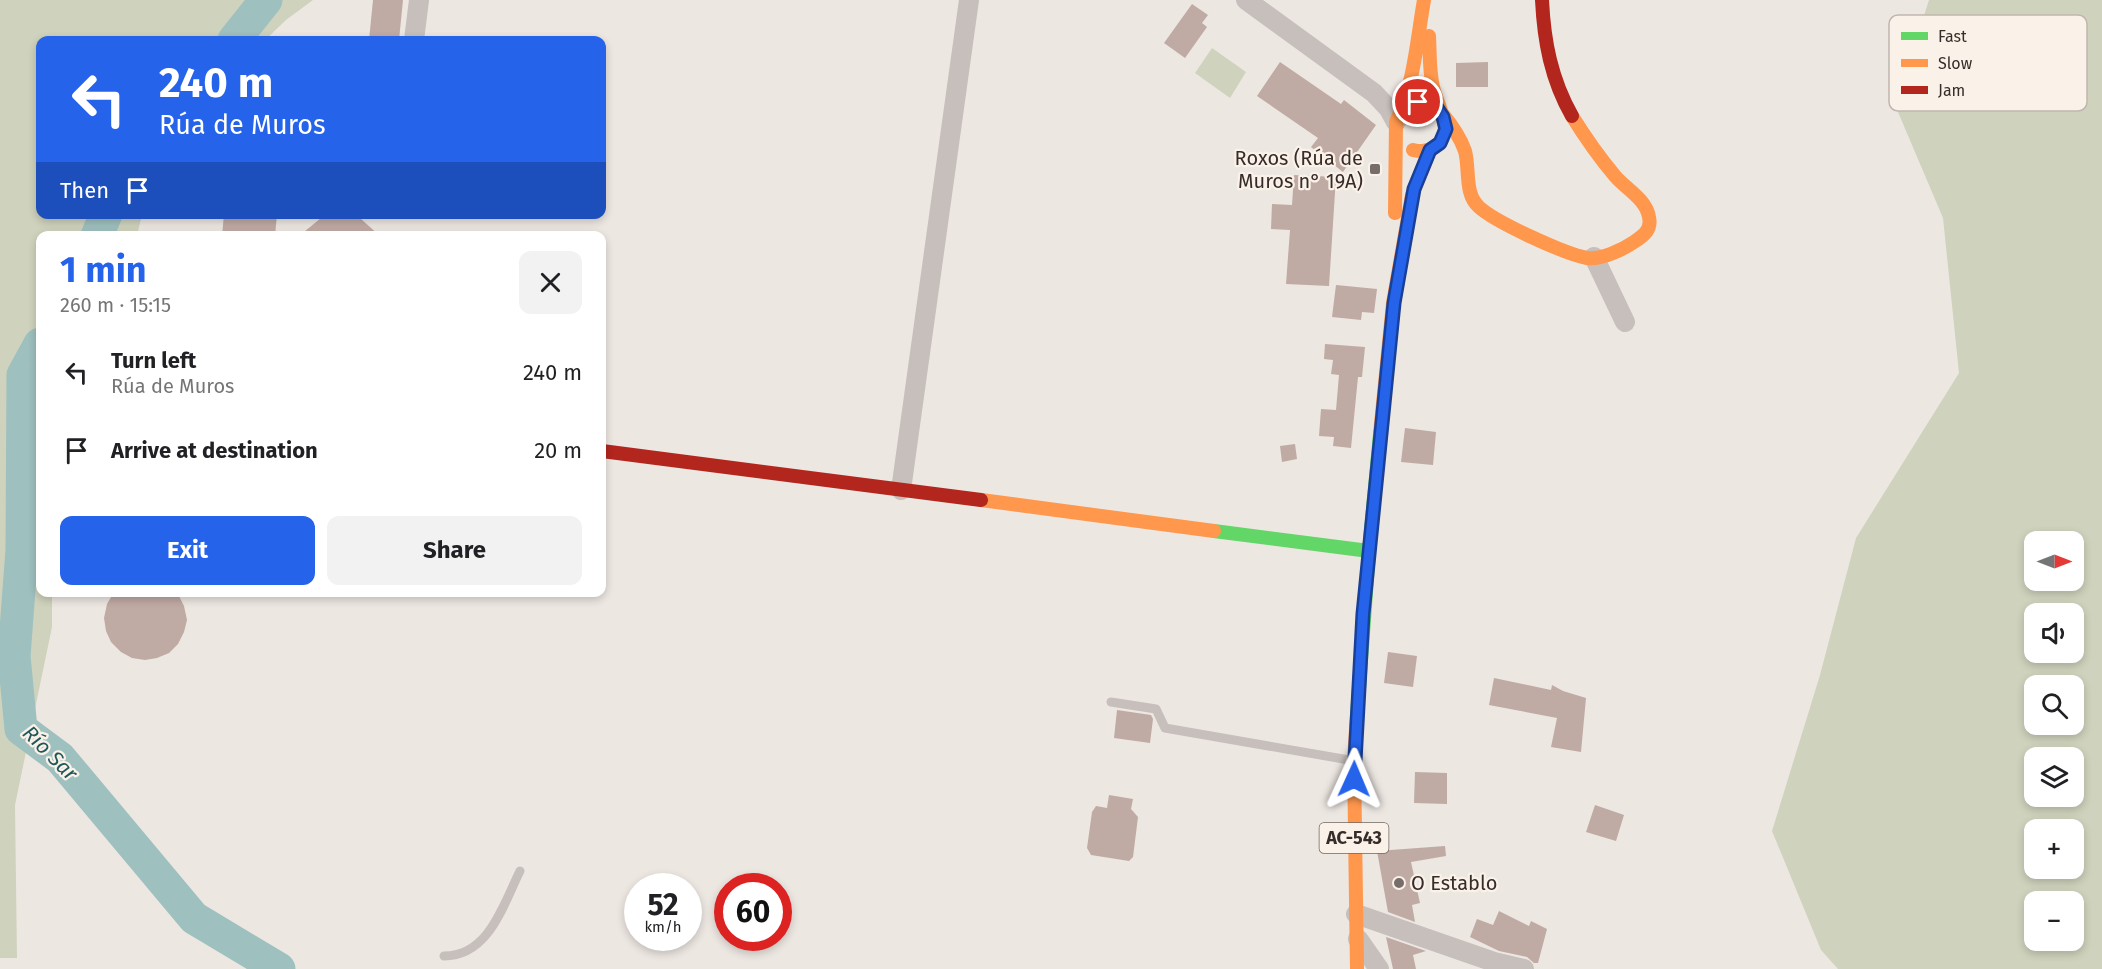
<!DOCTYPE html>
<html lang="en">
<head>
<meta charset="utf-8">
<style>
  body { margin:0; font-family:"Fira Sans",sans-serif; background:#f2f2f2; color:#202124; height:100vh; display:flex; flex-direction:column; font-size:22px; white-space:nowrap }
  * { box-sizing:border-box; margin:0 }
  p { font-size:20px; color:#757577 }
  .icon { flex:none; width:33px; height:33px; fill:none; stroke:currentColor; stroke-width:2; stroke-linecap:round; stroke-linejoin:round }
  .map { position:relative; flex:1; overflow:hidden }
  .details { position:absolute; left:36px; top:231px; width:570px; height:366px; display:flex; flex-direction:column; background:#fff; border-radius:12px; box-shadow:0 3px 9px #0003 }
  .details>* { flex:none }
  .top-card { position:absolute; left:36px; top:36px; width:570px; height:183px; border-radius:12px; box-shadow:0 3px 9px #0003; background:#2563eb; color:#fff; overflow:hidden }
  .needle { width:39px; rotate:90deg }
  .fabs { position:absolute; left:2024px; top:531px; display:grid; gap:12px }
  .fabs a { display:grid; place-items:center; width:60px; height:60px; border-radius:12px; background:#fff; box-shadow:0 3px 9px #0003; font-size:30px }
  .speed { position:absolute; left:624px; top:873px; display:flex; gap:12px; font-size:30px; font-weight:700; text-align:center }
  .speed>* { display:grid; place-content:center; width:78px; height:78px; border-radius:50%; background:#fff; box-shadow:0 3px 9px #0003; line-height:1 }
  .speed small { font-size:15px; font-weight:400 }
  .speed .limit { border:9px solid #d22; background:#fff; color:#111 }
  .pin { position:absolute; display:grid; place-items:center; width:51px; height:51px; color:#fff; margin:-26px; border:3px solid #fff; border-radius:50%; box-shadow:0 2px 6px #0007 }
  .me { position:absolute; width:66px; margin:-33px; rotate:1deg; stroke-linejoin:round; filter:drop-shadow(0 0 4px #0008) }
  .turn { display:flex; align-items:center; gap:21px; height:126px; padding:0 24px; font-size:27px }
  .turn .icon { width:78px; height:78px; stroke-width:2.5 }
  .turn b { display:block; font-size:42px; line-height:51px }
  .then { display:flex; align-items:center; height:57px; padding:0 24px; background:#0003; gap:12px; font-size:22px }
  .round { display:grid; place-items:center; flex:none; width:63px; height:63px; border-radius:12px; background:#f2f2f2 }
  .summary { display:flex; align-items:center; justify-content:space-between; height:102px; padding:0 24px }
  h1 { font-size:36px; font-weight:700; line-height:45px; color:#2563eb }
  .cta { display:flex; gap:12px; margin-top:auto; padding:12px 24px }
  .cta a { flex:1; height:69px; border-radius:12px; background:#2563eb; color:#fff; font-size:24px; font-weight:700; line-height:69px; text-align:center }
  .cta a+a { background:#f2f2f2; color:#202124 }
  ul { padding:0; list-style:none }
  li { display:flex; align-items:center; gap:18px; height:78px; padding:0 24px }
  li div { flex:1 }
  li b { display:block; font-size:22px }
  li em { font-style:normal }
  .map>svg:first-child { display:block }
  .green { fill:#cfd2bc; fill-rule:evenodd }
  .lines { fill:none; stroke-linecap:round; stroke-linejoin:round }
  .river { stroke:#9ec0be; stroke-width:33 }
  .building { fill:#c0aaa4 }
  .lane { stroke:#c6bfbb; stroke-width:9 }
  .street { stroke:#c6bfbb; stroke-width:20 }
  .fast { stroke:#63d668; stroke-width:14 }
  .slow { stroke:#ff974d; stroke-width:14 }
  .jam { stroke:#b3261e; stroke-width:14 }
  .route-casing { stroke:#184099; stroke-width:15 }
  .route { stroke:#2563eb; stroke-width:10 }
  .poi-dot { fill:#776d6a; stroke:#faf1e9; stroke-width:2 }
  .labels { text-anchor:middle; stroke-width:4.5; stroke-linejoin:round; paint-order:stroke }
  .shield { fill:#faf1e9; stroke:#726763; stroke-width:1.5 }
  .shield-label { font-size:18px; font-weight:bold; fill:#372c29 }
  .poi-label { font-size:20px; fill:#372c29; stroke:#faf1e9; text-anchor:end }
  .water-label { font-size:21px; font-style:italic; fill:#1e5859; stroke:#faf1e9 }
  .key { fill:#faf1e9; stroke:#c0b6af; stroke-width:1.5 }
  .key-label { font-size:16px; fill:#372c29 }
</style>
</head>
<body>
<div class="map">
<svg width="2102" height="969" viewBox="0 0 2102 969">
  <rect width="100%" height="100%" fill="#ede7e2"/>
  <path class="green" d="M0 0H313L286 20 265 40H40V214L142 215 137 235 40 236V592L52 593V627L15 805 17 958H0Z
    M1929 0H2102V969H1838L1821 950 1772 831 1820 675 1856 538 1959 373 1943 218 1895 105ZM2034 542H2073V580H2034ZM2034 614H2073V652H2034ZM2034 686H2073V724H2034ZM2034 758H2073V796H2034ZM2034 830H2073V868H2034ZM2034 902H2073V940H2034Z
    M1212 48 1246 72 1230 98 1195 73Z"/>
  <g class="lines">
    <path class="river" d="M234 40 266 0
      M97 236 106 214
      M40 344 23 375 22 550 14 656 21 729 60 758 194 918 279 969"/>
  </g>
  <path class="building" d="M373 0H403L399 40H369Z
    M1192 4 1208 15 1202 23 1207 27 1185 58 1164 43Z
    M1280 62 1341 104 1344 100 1376 125 1343 172 1311 147 1318 138 1257 96Z
    M1488 62V87H1456V63Z
    M1294 175 1336 177 1329 286 1286 284 1290 230 1271 229 1272 204 1292 205Z
    M224 214H277L275 236H222Z
    M331 214H350L361 219 380 236H299L321 218Z
    M1336 285 1377 289 1374 313 1362 312 1361 320 1332 317Z
    M1325 344 1365 347 1362 377H1358L1351 448 1333 446 1334 437 1319 436 1321 409 1336 410 1339 375 1331 374 1333 360 1324 359Z
    M1405 428 1436 432 1433 465 1401 462Z
    M1295 444 1297 459 1282 462 1280 446Z
    M114 592H177L184 606 187 620 184 632 178 644 169 653 157 658 145 660 132 658 121 652 111 642 106 631 104 618 107 604Z
    M1388 652 1417 656 1413 687 1384 683Z
    M1494 678 1551 690 1552 685 1563 691 1586 698 1581 752 1551 747 1557 718 1489 705Z
    M1117 710 1151 715 1153 719 1150 743 1114 738Z
    M1415 772 1447 773V804L1414 803Z
    M1109 795 1133 799 1131 809 1138 817 1133 857 1129 861 1091 855 1087 848 1092 812 1096 806 1107 808Z
    M1595 805 1624 815 1616 841 1586 832Z
    M1445 846 1446 856 1411 862 1420 903 1412 905 1415 922 1388 912 1377 851Z
    M1499 911 1529 926 1531 921 1547 929 1538 963H1534L1527 957 1499 951 1470 937 1477 919 1493 925Z
    M1386 937 1426 951 1413 955 1416 969H1393Z"/>
  <g class="lines">
    <path class="lane" d="M1111 702 1156 709 1165 728 1349 760
      M444 956C489 956 503 905 520 871"/>
    <path class="street" d="M1246 0 1374 93 1389 109 1396 122
      M414 40 419 0
      M1594 257 1625 322
      M901 490 969 0
      M1356 914 1494 962 1524 969
      M1358 939 1379 969"/>
    <path class="fast" d="M1214 531 1369 551
      M1356 729 1369 551 1380 434"/>
    <path class="slow" d="M1441 112C1451 124 1460 136 1465 151 1470 169 1464 194 1479 207 1495 222 1565 254 1587 258 1601 260 1622 250 1634 242 1643 236 1652 230 1649 217 1646 199 1626 189 1615 176 1599 157 1585 137 1572 116
      M1413 150C1421 152 1428 152 1435 147 1456 131 1437 106 1433 87 1429 70 1430 53 1429 36
      M1395 213 1396 122C1414 85 1417 40 1424 0
      M1380 434 1393 303 1412 195 1430 150
      M981 500 1214 531
      M1356 729 1354 761 1357 969"/>
    <path class="jam" d="M1542 0C1544 41 1551 79 1572 116
      M602 451 981 500"/>
  </g>
  <g class="lines">
    <defs>
      <path id="route" d="M1354 779 1363 614 1394 303 1414 189 1430 150 1440 143 1446 129 1443 117 1437 108 1430 104 1418 102"/>
    </defs>
    <use href="#route" class="route-casing"/>
    <use href="#route" class="route"/>
  </g>
  <g class="poi-dot">
    <rect x="1369" y="163" width="12" height="12" rx="3"/>
    <circle cx="1399" cy="883" r="6"/>
  </g>
  <g class="labels">
    <rect class="shield" x="1319.5" y="823" width="69" height="30" rx="4.5"/>
    <g class="shield-label">
      <text x="1354" y="844">AC-543</text>
    </g>
    <g class="poi-label">
      <text x="1363" y="165">Roxos (Rúa de<tspan x="1363" dy="23">Muros n° 19A)</tspan></text>
      <text x="1411" y="890" text-anchor="start">O Establo</text>
    </g>
    <g class="water-label">
      <text transform="translate(50 753) rotate(45)" y="7">Río Sar</text>
    </g>
  </g>
  <rect x="1889" y="15" width="198" height="96" rx="9" class="key"/>
  <rect x="1901" y="32" width="27" height="8" fill="#63d668"/>
  <rect x="1901" y="59" width="27" height="8" fill="#ff974d"/>
  <rect x="1901" y="86" width="27" height="8" fill="#b3261e"/>
  <g class="key-label">
    <text x="1938" y="42">Fast</text>
    <text x="1938" y="69">Slow</text>
    <text x="1938" y="96">Jam</text>
  </g>
</svg>
<div class="fabs">
<a><svg class="needle" viewBox="-14 -14 28 28"><path d="M0-13l5 13h-10z" fill="#e53935"/><path d="M0 13l5-13h-10z" fill="#757577"/></svg></a>
<a><svg class="icon" aria-label="sound" viewBox="0 0 24 24"><path d="M4 9h4l5-4v14l-5-4H4zM17 9q2 3 0 6"/></svg></a>
<a><svg class="icon" aria-label="search" viewBox="0 0 24 24"><circle cx="10" cy="10" r="6"/><path d="M15 15l6 6"/></svg></a>
<a><svg class="icon" aria-label="layers" viewBox="0 0 24 24"><path d="M12 4l9 5-9 5-9-5zM3 14l9 5 9-5"/></svg></a>
<a>+</a>
<a>−</a>
</div>
<div class="speed"><div>52<small>km/h</small></div><div class="limit">60</div></div>
<div class="pin" style="left:1418px;top:102px;background:#d93025"><svg class="icon" aria-label="arrive" viewBox="0 0 24 24"><path d="M6 21V4h12l-3 4 3 4H6"/></svg></div>
<svg class="me" style="left:1354px;top:779px" viewBox="-20 -20 40 40"><path d="M0-17L14 15 0 8-14 15z" fill="#2563eb" stroke="#fff" stroke-width="4"/></svg>
<div class="top-card">
<div class="turn"><svg class="icon" aria-label="left" viewBox="0 0 24 24"><path d="M17 20v-9H6M10 6l-5 5 5 5"/></svg><div><b>240 m</b>Rúa de Muros</div></div>
<div class="then">Then<svg class="icon" aria-label="arrive" viewBox="0 0 24 24"><path d="M6 21V4h12l-3 4 3 4H6"/></svg></div>
</div>
<section class="details">
<div class="summary"><div><h1>1 min</h1><p>260 m · 15:15</p></div><a class="round"><svg class="icon" aria-label="close" viewBox="0 0 24 24"><path d="M6 6l12 12M18 6L6 18"/></svg></a></div>
<ul>
<li><svg class="icon" aria-label="left" viewBox="0 0 24 24"><path d="M17 20v-9H6M10 6l-5 5 5 5"/></svg><div><b>Turn left</b><p>Rúa de Muros</p></div><em>240 m</em></li>
<li><svg class="icon" aria-label="arrive" viewBox="0 0 24 24"><path d="M6 21V4h12l-3 4 3 4H6"/></svg><div><b>Arrive at destination</b></div><em>20 m</em></li>
</ul>
<div class="cta"><a>Exit</a><a>Share</a></div>
</section>
</div>
</body>
</html>
